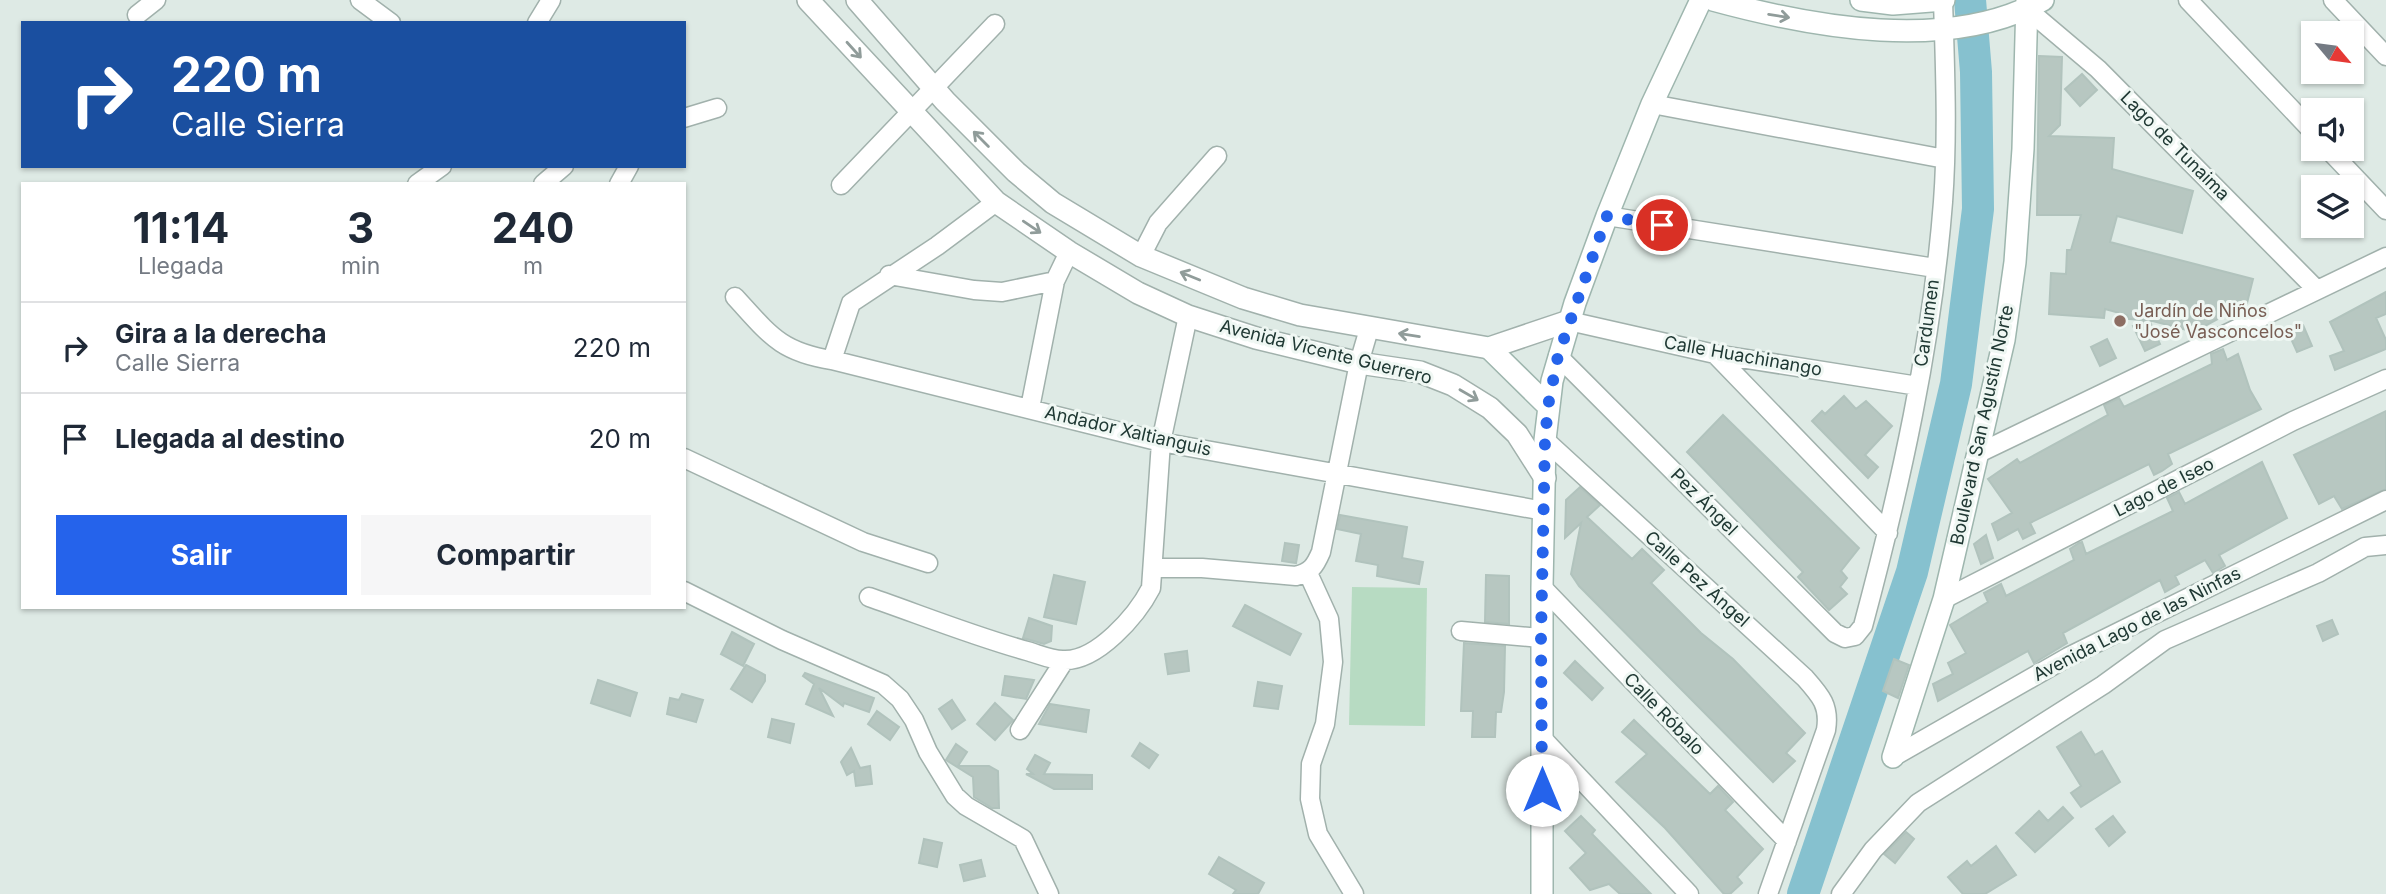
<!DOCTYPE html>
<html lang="es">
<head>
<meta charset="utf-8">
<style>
  body { margin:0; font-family:Inter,sans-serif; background:#f6f6f7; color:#1f2937; height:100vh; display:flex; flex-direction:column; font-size:26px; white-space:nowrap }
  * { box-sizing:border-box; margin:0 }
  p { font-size:23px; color:#747a83 }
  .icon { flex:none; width:38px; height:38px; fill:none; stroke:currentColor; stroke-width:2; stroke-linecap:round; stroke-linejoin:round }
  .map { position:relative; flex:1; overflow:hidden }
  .side { position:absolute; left:21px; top:182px; width:665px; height:427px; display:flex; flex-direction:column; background:#fff; border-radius:0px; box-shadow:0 2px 5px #0004 }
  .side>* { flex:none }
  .banner { position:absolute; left:21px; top:21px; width:665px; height:147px; border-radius:0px; box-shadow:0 2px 5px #0004; background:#1a4fa0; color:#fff; overflow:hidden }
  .needle { width:46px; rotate:119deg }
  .fabs { position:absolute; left:2301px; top:21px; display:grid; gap:14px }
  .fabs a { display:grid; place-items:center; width:63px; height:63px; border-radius:0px; background:#fff; box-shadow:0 2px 5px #0004; font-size:35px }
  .pin { position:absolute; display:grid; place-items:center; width:60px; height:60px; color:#fff; margin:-30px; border:4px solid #fff; border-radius:50%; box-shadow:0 2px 7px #0007 }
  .me { position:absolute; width:77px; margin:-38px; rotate:0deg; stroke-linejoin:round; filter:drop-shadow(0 0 5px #0008) }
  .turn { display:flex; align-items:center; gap:24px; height:147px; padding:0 35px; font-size:32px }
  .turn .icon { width:91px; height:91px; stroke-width:2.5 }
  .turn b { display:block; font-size:49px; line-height:60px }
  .eta { display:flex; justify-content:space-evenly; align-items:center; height:119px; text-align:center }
  .eta b { font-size:42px; font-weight:700; line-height:49px }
  .button { display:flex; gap:14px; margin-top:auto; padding:14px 35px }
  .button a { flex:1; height:80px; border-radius:0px; background:#2563eb; color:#fff; font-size:28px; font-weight:700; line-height:80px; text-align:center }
  .button a+a { background:#f6f6f7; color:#1f2937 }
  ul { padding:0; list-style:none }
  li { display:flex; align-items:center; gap:21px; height:91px; padding:0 35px; border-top:2px solid #e0e1e3 }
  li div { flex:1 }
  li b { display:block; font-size:26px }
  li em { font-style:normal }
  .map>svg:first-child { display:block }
  .green { fill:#b7dbc2 }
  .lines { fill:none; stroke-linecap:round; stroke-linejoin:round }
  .river { stroke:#86c1cf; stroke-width:32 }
  .building { fill:#b7c7c1; stroke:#b1c3bd; stroke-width:2 }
  .minor-casing { stroke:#a1b1ac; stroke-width:21 }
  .tertiary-casing { stroke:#a1b1ac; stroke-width:24 }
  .secondary-casing { stroke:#9eb6ae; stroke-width:24 }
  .minor { stroke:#fff; stroke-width:18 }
  .tertiary { stroke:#fff; stroke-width:21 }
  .secondary { stroke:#fff; stroke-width:21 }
  .oneway { stroke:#909c9a }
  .route { stroke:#2563eb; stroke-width:12; stroke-dasharray:0 21.6 }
  .education-dot { fill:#8d6e63; stroke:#eff7f3; stroke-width:2.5 }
  .labels { text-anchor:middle; stroke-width:6; stroke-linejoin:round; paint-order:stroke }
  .street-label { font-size:18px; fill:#203934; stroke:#eff7f3 }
  .education-label { font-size:18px; fill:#785e54; stroke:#eff7f3; text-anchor:start }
</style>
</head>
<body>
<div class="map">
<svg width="2386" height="894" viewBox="0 0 2386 894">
  <rect width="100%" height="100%" fill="#deeae5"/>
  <path class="green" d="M1352 587 1427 588 1425 726 1349 725Z"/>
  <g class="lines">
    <path class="river" d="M1803 894 1912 572 1956 384 1978 209 1976 72 1970 0"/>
  </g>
  <path class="building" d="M2039 56 2062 57 2060 125 2049 136 2114 138 2112 169 2193 191 2182 233 2117 216 2110 242 2253 279 2247 303 2194 332 2149 320 2160 344 2145 351 2133 326 2144 320 2129 319 2127 315 2105 309 2104 318 2049 314 2051 273 2066 274 2067 250H2071L2081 215H2037Z
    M2082 74 2097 90 2080 106 2065 89Z
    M2386 292V314L2376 318 2386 340V349L2335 370 2330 356 2344 351 2330 322Z
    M2303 325 2312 346 2297 352 2288 332Z
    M2107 339 2116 358 2100 366 2091 347Z
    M2223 349 2227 360 2238 354 2250 390 2261 409 2168 454 2172 464 2162 471 2154 475 2149 464 2030 523 2035 533 2023 539 2018 529 1998 540 1992 524 2012 513 1988 479 2017 459 2020 463 2108 415 2104 405 2119 398 2124 407 2212 364 2211 354Z
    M1844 396 1856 409 1866 401 1892 426 1865 455 1878 467 1868 478 1812 421 1822 411 1825 414Z
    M2386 411V489L2342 509 2334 496 2319 504 2294 455Z
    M1723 415 1859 548 1841 571 1847 578 1840 587 1847 594 1829 610 1798 577 1803 572 1687 452Z
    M2262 462 2287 518 2219 555 2225 566 2213 573 2205 560 2175 576 2179 584 2165 592 2160 580 2063 633 2067 643 2034 663 2028 651 1938 701 1933 684 1953 674 1948 663 1966 653 1950 625 1988 602 1984 593 2001 584 2006 596 2074 560 2070 549 2079 543 2082 542 2086 554 2173 511 2167 498 2179 492 2185 504Z
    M1580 487 1600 505 1587 517 1632 559 1642 549 1664 570 1651 583 1701 633 1733 659 1805 733 1786 753 1795 761 1773 782 1579 586 1571 574 1581 523 1565 538 1566 500Z
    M1340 515 1407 527 1402 558 1423 562 1419 584 1377 576 1378 565 1356 561 1361 534 1337 529Z
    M1986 535 1993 558 1981 564 1974 544Z
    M1285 543 1299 545 1296 563 1282 561Z
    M1054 575 1085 582 1076 624 1044 617Z
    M1486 575 1509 576V624L1485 622Z
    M1245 605 1301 634 1290 655 1233 626Z
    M1029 618 1052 626 1051 641 1044 644 1023 638Z
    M2332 620 2338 634 2323 641 2317 626Z
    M732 632 754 644 743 666 721 654Z
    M1464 643 1505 646 1504 692 1501 712H1496L1495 737H1472L1473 711H1461Z
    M1187 651 1189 671 1168 674 1165 654Z
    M1894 659 1909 665 1898 698 1883 691Z
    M1575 661 1603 688 1592 700 1564 673Z
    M746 665 765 675V681L752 702 731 689Z
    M805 673 874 698 869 712 844 703 843 706 819 688 833 716 806 704 814 684 803 676Z
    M1005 676 1034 680 1026 699 1002 695Z
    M598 680 637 693 630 716 591 703Z
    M1258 682 1282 686 1278 709 1254 706Z
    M682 694 703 700 696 722 667 714 670 698 679 700Z
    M952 700 965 720 952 729 939 709Z
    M995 703 1013 720 995 740 977 724Z
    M1050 704 1089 710 1086 732 1039 724Z
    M877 711 899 727 890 740 868 724Z
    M772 719 794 724 790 743 768 737Z
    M1634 720 1710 794 1718 786 1733 802 1725 810 1763 849 1737 877 1742 883 1730 894H1724L1665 828 1616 782 1647 754 1622 732Z
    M2081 732 2095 755 2102 751 2120 782 2081 807 2071 793 2081 786 2057 747Z
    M1140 743 1158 755 1149 768 1132 756Z
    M956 744 967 752 958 766H989L998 771 999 808H992L974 797 973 777 946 760Z
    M851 748 860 768 870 766 872 784 856 786 854 771 847 775 841 762Z
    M1035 755 1050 763 1044 774 1092 775V789H1054L1026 774H1033L1027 769Z
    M2063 807 2073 818 2035 852 2016 833 2039 811 2048 821Z
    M1581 816 1595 830 1592 834 1651 894H1620L1609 884 1590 890 1570 868 1586 853 1565 831Z
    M2113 816 2125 832 2109 846 2096 829Z
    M1906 832 1914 839 1895 863 1884 854Z
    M924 839 942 843 937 867 919 863Z
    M1996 846 2016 875 1985 894H1963L1948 877 1967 861 1971 866Z
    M1219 857 1264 883 1258 894H1233L1236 890 1209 874Z
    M981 860 985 876 964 881 960 865Z"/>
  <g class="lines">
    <defs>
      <path id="minor" d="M360 0 391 23
        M2188 0 2314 133
        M2333 0 2386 56
        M2027 9 2098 69 2316 289
        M137 15 156 0
        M537 23 551 0
        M1652 104 1945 159
        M684 118 717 108
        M2328 149 2386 210
        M417 184 442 166
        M543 184 564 166
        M619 184 629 166
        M841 185 995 24
        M1607 216 1935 268
        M1141 256 1158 223 1217 156
        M889 275 974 290 1002 292 1055 281
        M735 297C769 334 780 352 832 360L1161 442 1544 511
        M1569 321 1715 354 1918 386
        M1715 354 1888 533
        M1558 356 1835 633 1845 638 1855 636 1863 626C1900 488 1932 345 1943 202 1948 135 1945 67 1943 0
        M832 360 851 303 937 246 996 202
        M1030 408 1055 281 1069 252
        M1545 440 1805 678C1821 696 1830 706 1826 730L1768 894
        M1979 453 2386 257
        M684 458 863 542 928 563
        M1154 568H1202L1296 576C1311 572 1315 566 1321 552L1359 363 1369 329
        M1308 573 1329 619 1333 662 1325 724 1311 764 1310 799 1318 834 1354 894
        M1542 587 1787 841
        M684 591 782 640 883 684 900 699 914 720 928 752 955 796 966 806 1023 839 1049 894
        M869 597C921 615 973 636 1027 651 1038 654 1051 660 1063 660 1097 662 1137 615 1151 588L1161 442 1188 316
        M1944 599 2293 421 2386 379
        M1461 631 1541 638
        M1020 730 1064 661
        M1542 738 1689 894
        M1893 757 2068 657 2386 500
        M1841 894 1873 850 1918 803 2103 685 2165 640 2318 573 2365 547 2386 545"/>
      <path id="tertiary" d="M808 0 996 202 1069 252 1138 293 1188 316 1256 338 1359 363 1420 372 1453 385 1490 408 1517 434 1545 478
        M857 0 945 101 1016 172 1053 203 1141 256 1243 298 1300 315 1489 348 1569 321"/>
      <path id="secondary" d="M1713 0C1812 27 1950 53 2043 0
        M1861 0 1893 4 1944 0
        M1489 348 1548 406
        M1893 757 1944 599 2004 340 2015 262 2023 149 2027 0
        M1542 894V587L1545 440 1552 381 1575 303 1607 216 1652 104 1701 0"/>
    </defs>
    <use href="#minor" class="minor-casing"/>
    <use href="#tertiary" class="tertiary-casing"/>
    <use href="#secondary" class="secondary-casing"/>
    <use href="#minor" class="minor"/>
    <use href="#tertiary" class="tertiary"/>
    <use href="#secondary" class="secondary"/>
  </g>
  <defs><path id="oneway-shaft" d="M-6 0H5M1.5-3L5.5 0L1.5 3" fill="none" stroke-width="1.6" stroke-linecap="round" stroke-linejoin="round" transform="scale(1.75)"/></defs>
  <g class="oneway">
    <use href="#oneway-shaft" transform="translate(1779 16) rotate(9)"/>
    <use href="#oneway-shaft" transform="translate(854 50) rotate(48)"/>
    <use href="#oneway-shaft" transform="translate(981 139) rotate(-135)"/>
    <use href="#oneway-shaft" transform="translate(1032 227) rotate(34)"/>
    <use href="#oneway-shaft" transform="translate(1190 276) rotate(-158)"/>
    <use href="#oneway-shaft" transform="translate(1409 335) rotate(-171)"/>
    <use href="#oneway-shaft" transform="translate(1469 395) rotate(30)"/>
  </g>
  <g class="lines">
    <path class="route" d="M1542 790 1541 638 1545 440 1548 406 1558 356 1607 216 1662 225"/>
  </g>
  <circle class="education-dot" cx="2120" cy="321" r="7"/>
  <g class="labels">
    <g class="street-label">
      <text transform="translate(2175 146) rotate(45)" y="6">Lago de Tunaima</text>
      <text transform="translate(1927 323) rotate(-82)" y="6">Cardumen</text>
      <text transform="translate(1326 352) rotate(14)" y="6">Avenida Vicente Guerrero</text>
      <text transform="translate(1743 356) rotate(10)" y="6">Calle Huachinango</text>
      <text transform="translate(1982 425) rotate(-78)" y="6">Boulevard San Agustín Norte</text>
      <text transform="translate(1128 431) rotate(13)" y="6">Andador Xaltianguis</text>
      <text transform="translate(2164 487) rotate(-27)" y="6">Lago de Iseo</text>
      <text transform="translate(1704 502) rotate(45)" y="6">Pez Ángel</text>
      <text transform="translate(1697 579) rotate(42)" y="6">Calle Pez Ángel</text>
      <text transform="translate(2137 624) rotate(-27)" y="6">Avenida Lago de las Ninfas</text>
      <text transform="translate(1664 714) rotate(46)" y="6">Calle Róbalo</text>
    </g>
    <g class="education-label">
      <text x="2134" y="317">Jardín de Niños<tspan x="2134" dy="21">"José Vasconcelos"</tspan></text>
    </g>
  </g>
</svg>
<div class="fabs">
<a><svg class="needle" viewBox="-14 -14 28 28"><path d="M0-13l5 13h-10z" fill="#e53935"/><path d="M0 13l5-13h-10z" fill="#747a83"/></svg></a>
<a><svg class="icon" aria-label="sound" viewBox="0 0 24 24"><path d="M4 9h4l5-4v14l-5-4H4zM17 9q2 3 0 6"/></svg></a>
<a><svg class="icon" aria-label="layers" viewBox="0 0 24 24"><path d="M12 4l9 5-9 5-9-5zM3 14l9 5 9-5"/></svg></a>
</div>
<div class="pin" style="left:1662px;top:225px;background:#d93025"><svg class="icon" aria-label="arrive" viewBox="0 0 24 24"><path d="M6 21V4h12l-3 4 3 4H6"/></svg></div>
<svg class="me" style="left:1542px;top:790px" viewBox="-20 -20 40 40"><circle r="19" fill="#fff"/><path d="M0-13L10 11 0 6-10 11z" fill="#2563eb"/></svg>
<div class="banner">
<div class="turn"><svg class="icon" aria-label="right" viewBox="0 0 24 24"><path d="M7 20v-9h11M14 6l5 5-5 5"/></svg><div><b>220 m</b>Calle Sierra</div></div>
</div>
<section class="side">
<div class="eta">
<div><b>11:14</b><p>Llegada</p></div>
<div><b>3</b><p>min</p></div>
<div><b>240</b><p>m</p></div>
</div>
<ul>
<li><svg class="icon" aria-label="right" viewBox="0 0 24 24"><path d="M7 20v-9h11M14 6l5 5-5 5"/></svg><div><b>Gira a la derecha</b><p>Calle Sierra</p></div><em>220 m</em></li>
<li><svg class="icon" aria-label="arrive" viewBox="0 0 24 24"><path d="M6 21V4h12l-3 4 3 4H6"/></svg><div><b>Llegada al destino</b></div><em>20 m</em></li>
</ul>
<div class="button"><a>Salir</a><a>Compartir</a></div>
</section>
</div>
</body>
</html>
